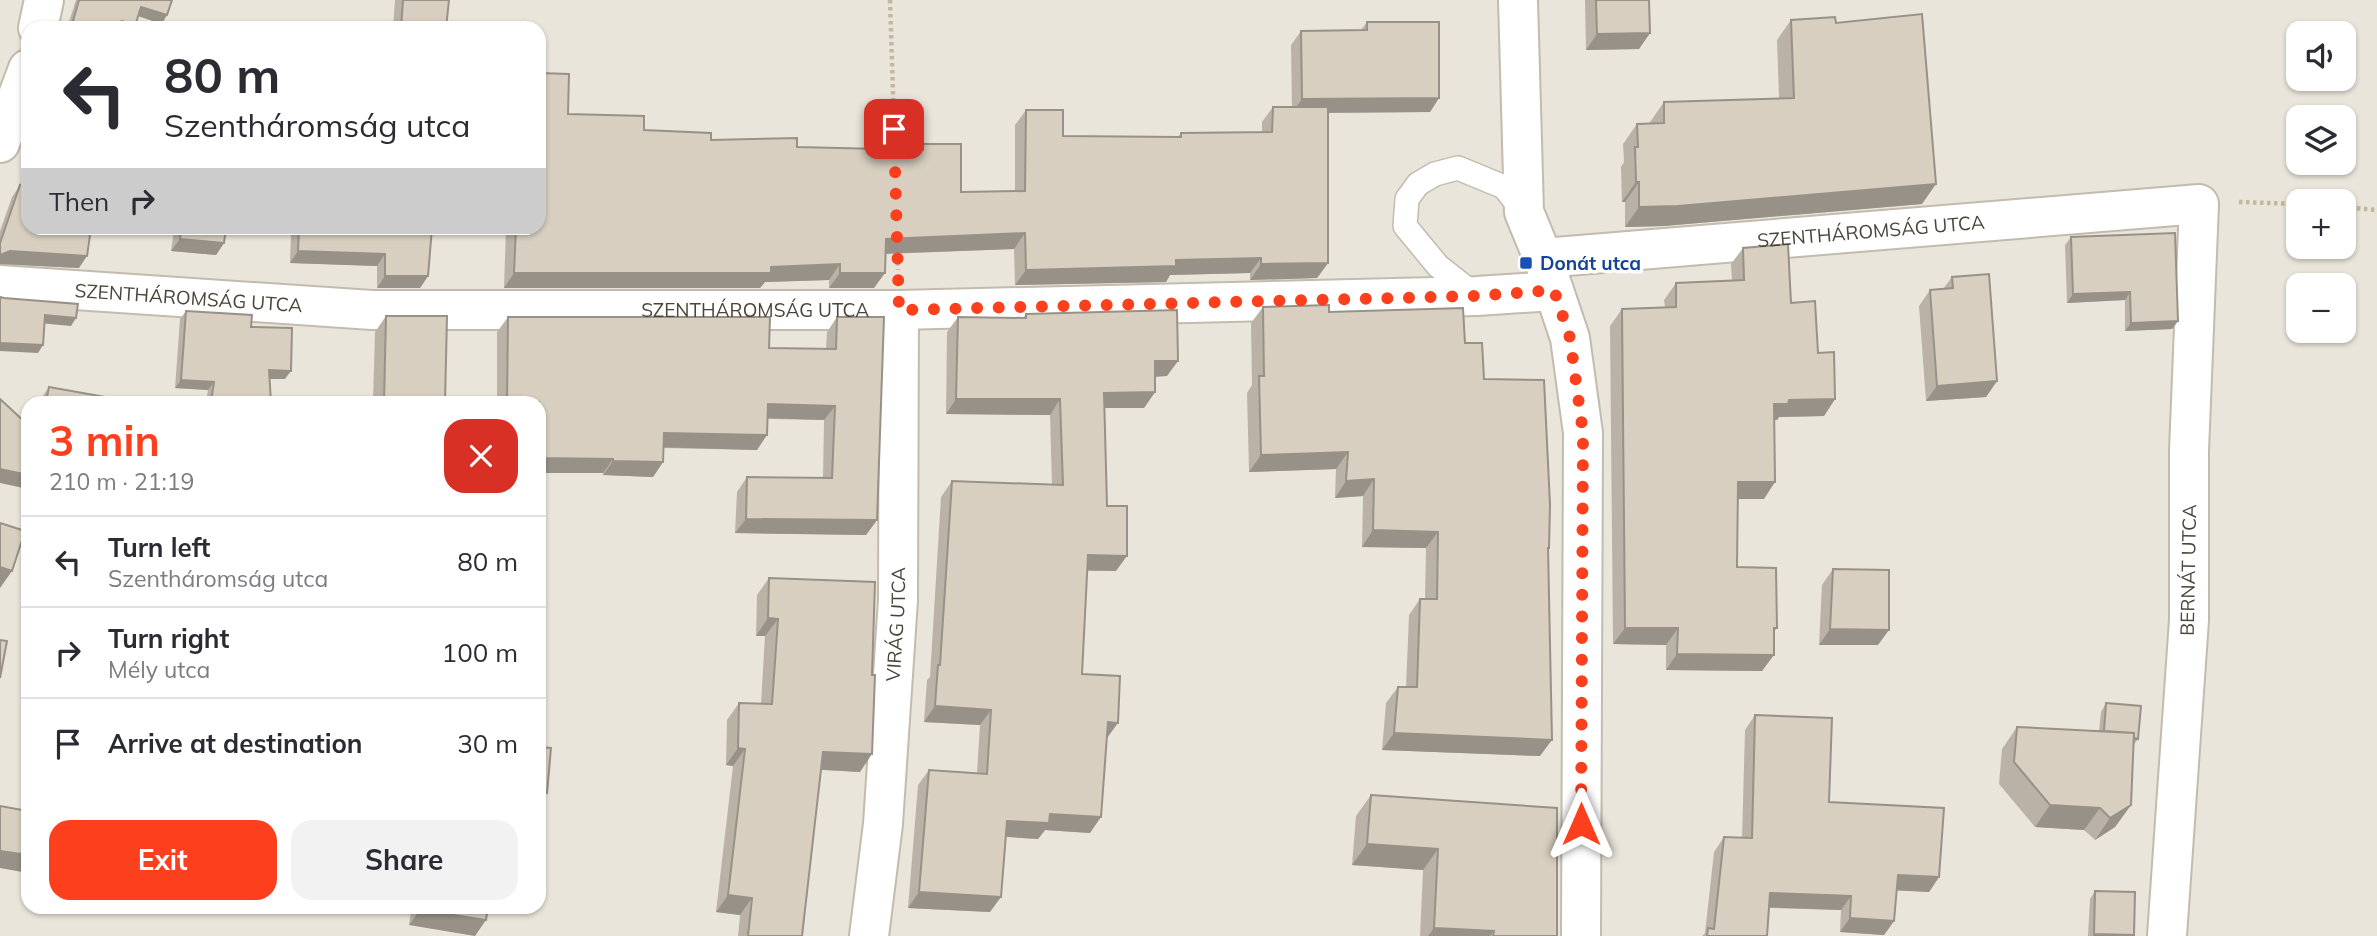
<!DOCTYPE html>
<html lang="en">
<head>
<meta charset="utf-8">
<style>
  body { margin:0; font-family:Mulish,sans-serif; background:#f2f2f3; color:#2b2b33; height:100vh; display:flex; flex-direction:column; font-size:26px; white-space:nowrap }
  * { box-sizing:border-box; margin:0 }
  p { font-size:23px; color:#7c7c81 }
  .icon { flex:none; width:38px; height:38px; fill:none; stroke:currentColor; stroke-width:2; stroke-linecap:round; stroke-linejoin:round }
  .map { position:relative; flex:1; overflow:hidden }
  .sheet { position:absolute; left:21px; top:396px; width:525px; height:518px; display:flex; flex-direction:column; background:#fff; border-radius:21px; box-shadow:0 2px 5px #0004 }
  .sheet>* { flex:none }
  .hud { position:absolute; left:21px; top:21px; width:525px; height:214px; border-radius:21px; box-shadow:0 2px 5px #0004; background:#fff; color:#2b2b33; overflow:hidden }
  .controls { position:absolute; left:2286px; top:21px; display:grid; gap:14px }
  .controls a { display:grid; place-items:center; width:70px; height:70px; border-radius:14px; background:#fff; box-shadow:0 2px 5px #0004; font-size:35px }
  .pin { position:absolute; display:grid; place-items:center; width:60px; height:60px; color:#fff; margin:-30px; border-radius:14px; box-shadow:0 4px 10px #0006 }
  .me { position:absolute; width:77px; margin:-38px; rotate:0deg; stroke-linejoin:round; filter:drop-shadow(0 0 5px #0008) }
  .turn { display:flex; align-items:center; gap:24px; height:147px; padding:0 28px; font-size:32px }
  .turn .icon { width:91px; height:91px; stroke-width:2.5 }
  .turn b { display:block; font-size:49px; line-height:60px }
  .then { display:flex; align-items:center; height:66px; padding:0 28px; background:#0003; gap:14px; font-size:26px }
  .round { display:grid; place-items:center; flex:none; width:74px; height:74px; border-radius:21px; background:#f2f2f3 }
  .headline { display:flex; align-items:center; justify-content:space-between; height:119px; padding:0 28px }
  h1 { font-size:42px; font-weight:700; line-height:52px; color:#fc3f1d }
  .action { display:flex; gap:14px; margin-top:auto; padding:14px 28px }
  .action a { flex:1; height:80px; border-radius:21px; background:#fc3f1d; color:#fff; font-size:28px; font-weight:700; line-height:80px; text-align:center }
  .action a+a { background:#f2f2f3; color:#2b2b33 }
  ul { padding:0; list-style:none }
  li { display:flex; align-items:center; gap:21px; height:91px; padding:0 28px; border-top:2px solid #e1e1e2 }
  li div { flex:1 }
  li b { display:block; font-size:26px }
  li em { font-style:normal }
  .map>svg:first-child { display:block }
  .residential { fill:#eae5da; fill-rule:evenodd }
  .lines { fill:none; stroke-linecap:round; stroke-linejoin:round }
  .lane-casing { stroke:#c2bbae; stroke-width:26 }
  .street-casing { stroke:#c2bbae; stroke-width:42 }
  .path { stroke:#c4b79f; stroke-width:4.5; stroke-dasharray:3.5 3.5; stroke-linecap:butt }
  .lane { stroke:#fff; stroke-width:23 }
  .street { stroke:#fff; stroke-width:38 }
  .wall { fill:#bab2a6 }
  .shaded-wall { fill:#979187 }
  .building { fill:#d8cfc1; stroke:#979187; stroke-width:2 }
  .route { stroke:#fc3f1d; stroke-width:12; stroke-dasharray:0 21.6 }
  .transit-dot { fill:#1a4fb4; stroke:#fff; stroke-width:2.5 }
  .labels { text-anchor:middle; stroke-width:7; stroke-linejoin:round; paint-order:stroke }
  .street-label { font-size:19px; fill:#4b4439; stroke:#fff }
  .transit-label { font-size:19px; font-weight:bold; fill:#164399; stroke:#fff; text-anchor:start }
</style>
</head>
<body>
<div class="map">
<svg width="2377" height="936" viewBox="0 0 2377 936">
  <rect width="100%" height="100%" fill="#f6f3ec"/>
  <path class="residential" d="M0 0H2377V936H0ZM28 28H539V228H28ZM2298 33H2343V79H2298ZM2298 117H2343V163H2298ZM2298 201H2343V247H2298ZM2298 285H2343V331H2298ZM28 402H539V906H28Z"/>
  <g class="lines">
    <defs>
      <path id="lane" d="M1475 295 1438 266 1405 226 1407 199 1418 184 1435 174 1458 168 1504 187 1522 210"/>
      <g id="street">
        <path d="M1518 0 1524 212 1543 258 1570 338 1583 433 1581 936"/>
        <path d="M38 28 44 0"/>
        <path d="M0 143 28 69"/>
        <path id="s1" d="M1543 258 2199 204 2189 451V620L2167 936"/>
        <path id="s2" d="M0 285 372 310H899L1477 296 1554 291"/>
        <path id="s3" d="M869 936 883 824 898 600 899 310"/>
      </g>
    </defs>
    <use href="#lane" class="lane-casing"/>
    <use href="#street" class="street-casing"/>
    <path class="path" d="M890 0 895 155
      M2239 202 2298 204
      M2343 207 2377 210
      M897 248 898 270"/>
    <use href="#lane" class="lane"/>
    <use href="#street" class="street"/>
  </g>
  <path class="wall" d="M76 0H172L162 24 138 16 133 28H67Z
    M395 0H449L446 28H393Z
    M1585 0H1649L1650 33 1639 49 1586 50Z
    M1791 20 1836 23 1922 204 1664 226 1625 227V202H1622L1621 167 1624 162 1623 144 1637 124H1650V122L1664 102 1779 98 1777 40Z
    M1367 22 1439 98 1430 112 1328 113V263L1317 278 1250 280V273L1170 275 1166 282 1015 285 1014 249 886 254 874 288H829V280L765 282 760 288H504L506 228H539L644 130 711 140 797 147 919 150 923 144 961 192 1015 191V125L1026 110 1063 136 1178 137 1181 133 1262 132V122L1273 107H1292L1291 45 1301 31 1361 30Z
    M28 160V228L79 268 0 264V231L12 197 20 185Z
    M165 228H432L428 276 420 288H377V266L290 263 291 233 226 228 224 243 216 255 171 251 174 230Z
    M2071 237 2178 321 2172 329 2125 331V300L2067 303 2065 245Z
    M1743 248 1791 303 1818 353 1835 399 1824 416 1779 417 1777 420H1774L1764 499H1738L1737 567 1777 628 1774 632 1762 671 1666 670V645L1613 644 1610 326 1622 309 1665 307 1664 300 1676 283 1732 281 1731 264Z
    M1952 277 1997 381 1986 397 1926 401 1919 306 1930 290 1943 289Z
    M1263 307 1329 312 1465 343 1484 379 1549 548 1548 550 1540 756 1382 750 1386 703 1398 687H1406L1409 615 1420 599H1425L1426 548 1362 547 1363 496 1335 498 1336 469 1249 472 1247 393 1252 385 1251 323Z
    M186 311 285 379H270L271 402H206L208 390 175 388 180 319Z
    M1026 314 1167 376 1155 377V392L1144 408H1104L1107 506 1116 571H1087L1082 674 1107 738 1090 833 1045 830 1038 839 1006 837 990 912 908 908 918 785 929 770 977 773 980 725 924 722 927 680 930 677 941 497 952 481 1052 485 1050 415 946 414 947 332 958 317 1023 318Z
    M386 316 445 402H373L375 332Z
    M508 317 769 348 826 349 827 332 837 317 877 520 866 535 735 533 737 492 747 477 823 478 824 420 768 419 757 450 663 448V462L653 477 603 475V473H539V402H497V332Z
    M49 387 133 402H40V400Z
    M1833 569 1878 645H1819L1822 585Z
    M769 578 860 772 821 770 802 936H738L740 915 716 912 733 766 726 765 727 720 739 703 761 704 765 636H756L757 595Z
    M2106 703 2138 739 2133 746 2131 805 2115 827 2095 840 2084 830 2035 827 1999 784 2002 749 2017 727 2099 731 2101 712Z
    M1755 715 1829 802 1939 877 1929 892 1897 890 1894 921 1884 935 1840 932 1841 910 1769 908 1767 936H1702L1705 933 1714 852 1724 837 1742 838 1745 730Z
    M1371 795 1557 936H1420L1423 870 1352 865 1356 816Z
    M2095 891 2134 936H2088L2090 899Z
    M412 906H488L409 925Z"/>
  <path class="shaded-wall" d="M141 7 167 15 162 24 135 15Z
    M122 21 135 26 133 28H117Z
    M1650 33 1639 49 1586 50 1597 34Z
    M1439 98 1430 112 1292 113 1302 99Z
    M1636 182H1639L1625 202H1622Z
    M1936 184 1922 204 1664 226 1625 227 1639 207Z
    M223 228H295L291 233Z
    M1025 233 1014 249 875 254 886 239Z
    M180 239 224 243 216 255 171 251Z
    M10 251 87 256 79 268 0 264V255Z
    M298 251 385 254 377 266 290 263Z
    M1261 258 1250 273 1170 275 1166 282 1015 285 1026 270 1176 260Z
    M1328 263 1317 278 1250 280 1261 264Z
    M840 264 829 280 765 282 760 288H504L514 273Z
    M840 273H885L874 288H829Z
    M385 276H428L420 288H377Z
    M2130 292 2125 300 2067 303 2073 294Z
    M45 315 76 318 71 326 39 323Z
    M2178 321 2172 329 2125 331 2131 323Z
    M0 343 43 345 38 353 0 351Z
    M1155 361H1178L1167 376 1144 377Z
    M269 370 291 371 285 379H264Z
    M181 380 214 382 208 390 175 388Z
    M1997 381 1986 397 1926 401 1937 386Z
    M1155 392 1144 408H1093L1104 393Z
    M956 399H1060L1050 415 946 414Z
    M1835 399 1824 416 1779 417 1777 420H1762L1774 404 1789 400Z
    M768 404 835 406 824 420 758 418Z
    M664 433 767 435 757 450 653 447Z
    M1348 452 1336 469 1249 472 1261 455Z
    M539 458 613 459 603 473H539Z
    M613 461 663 462 653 477 603 475Z
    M0 469 28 475V489L0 483Z
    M1374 479 1363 496 1335 498 1346 481Z
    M1738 482H1775L1764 499H1726Z
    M746 519 877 520 866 535 735 533Z
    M1373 530 1438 532 1426 548 1362 547Z
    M1088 555 1127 556 1116 571 1077 570Z
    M0 567 12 571 0 588Z
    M768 618 778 619 765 636H756Z
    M1625 628H1678L1666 645 1613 644Z
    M1830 629 1889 630 1878 645H1819Z
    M1677 654 1774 655 1762 671 1666 670Z
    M935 706 991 710 980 725 924 722Z
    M1108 722 1118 723 1107 738H1097Z
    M1394 733 1552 740 1540 756 1382 750Z
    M738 748 745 749 733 766 726 765Z
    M823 752 872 754 860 772 811 769Z
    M539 792 547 793 539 805Z
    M2050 805 2100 808 2084 830 2035 827Z
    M2131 805 2115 827 2095 840 2110 818Z
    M1050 814 1101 817 1090 833 1045 830 1038 839 996 836 1007 821Z
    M1367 844 1438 849 1423 870 1352 865Z
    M0 851 28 855V873L0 868Z
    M1898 875 1939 877 1929 892 1888 890Z
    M919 892 1001 897 990 912 908 908Z
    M1770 893 1851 896 1841 910 1760 907Z
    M728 895 752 898 740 915 716 912Z
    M420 910 486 920 475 936 409 925Z
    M1850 918 1894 921 1884 935 1840 932Z
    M1434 928 1494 931 1490 936H1428Z
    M2094 934 2134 936H2093Z"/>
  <path class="building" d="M79 0H172L167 15 141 7 135 26 122 21 119 28H71Z
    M403 0H449L446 28H401Z
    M1596 0H1649L1650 33 1597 34Z
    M1922 14 1936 184 1678 206 1639 207V182H1636L1635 147H1638L1637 124 1664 123V102L1794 98 1791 20 1835 17 1836 23Z
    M1367 22H1439V98L1302 99 1301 31 1367 30Z
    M539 73 569 74 568 114 644 116V130L711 133V140L797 138V147L923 150V144H961V192L1025 191 1026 110H1063V136L1181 137V133L1272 132 1273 107H1328V263L1261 264V258L1176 260V266L1026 270 1025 233 886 239 885 273H840V264L771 267V273H514L516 228H539Z
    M28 176V228H91L87 256 10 251 0 255V243L20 185 25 186Z
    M181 228H226L224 243 180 239Z
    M299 228H432L428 276H385V254L298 251Z
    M2175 233 2178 321 2131 323 2130 292 2073 294 2071 237Z
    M1788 244 1791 303 1815 301 1818 353 1834 352 1835 399 1789 400 1788 404H1774L1775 482H1738L1737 567 1776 568 1777 628H1774V655L1677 654 1678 628H1625L1622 309 1676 307V283L1744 280 1743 248Z
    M1989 274 1997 381 1937 386 1930 290 1953 288 1952 277Z
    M0 297 4 298 78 304 76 318 45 315 43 345 0 343Z
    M1329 305V312L1463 308 1465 343H1482L1484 379 1544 380 1550 505 1549 548H1548L1552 740 1394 733 1398 687H1417L1420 599H1437L1438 532 1373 530 1374 479 1346 481 1348 452 1261 455 1259 376H1264L1263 307Z
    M1177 310 1178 361H1155V392L1104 393 1107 506H1127V556L1088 555 1082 674 1120 676 1118 723 1108 722 1101 817 1050 814 1049 823 1007 821 1001 897 919 892 929 770 987 774 991 710 935 706 938 665H940L952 481 1063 485 1060 399H956L958 317 1026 318V314Z
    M186 311 252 315 251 327 292 328 291 371 269 370 271 402H211L214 382 181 380Z
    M386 316H447L445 402H384Z
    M508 317H770L769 348 836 349 837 317H884L877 520 746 519 747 477 832 478 835 406 768 404 767 435 664 433 663 462 613 461V459L539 458V402H507Z
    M49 387 133 402H46Z
    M0 399 28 425V475L0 469Z
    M0 523 25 531 12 571 0 567Z
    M1833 569 1889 570V630L1830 629Z
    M769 578 875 582 872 675H875L872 754 823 752 802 936H748L752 898 728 895 745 749 738 748 739 703 772 704 778 619 768 618Z
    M0 640 7 641 0 678Z
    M2106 703 2141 706 2138 739 2134 738V733L2104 731Z
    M1755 715 1832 718 1829 802 1944 808 1939 877 1898 875 1894 921 1850 918 1851 896 1770 893 1767 936H1707L1708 928 1714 929 1724 837 1752 838Z
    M2017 727 2134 733 2131 805 2110 818 2100 808 2050 805 2014 762Z
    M539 747 551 748 547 793 539 792Z
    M1371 795 1557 808V936H1493L1494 931 1434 928 1438 849 1367 844Z
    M0 806 28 811V855L0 851Z
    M2095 891 2135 892 2134 935 2094 934Z
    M420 906H488L486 920 420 910Z"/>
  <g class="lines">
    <path class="route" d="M894 129 899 310 1477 296 1554 290 1570 338 1583 433 1581 824"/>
  </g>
  <rect class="transit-dot" x="1519" y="256" width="14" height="14" rx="3.5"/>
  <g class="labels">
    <g class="street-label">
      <text dy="7" stroke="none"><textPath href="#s1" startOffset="329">SZENTHÁROMSÁG UTCA</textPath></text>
      <text dy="7" stroke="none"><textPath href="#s2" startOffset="189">SZENTHÁROMSÁG UTCA</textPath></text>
      <text dy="7" stroke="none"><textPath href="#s2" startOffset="756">SZENTHÁROMSÁG UTCA</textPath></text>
      <text transform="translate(2188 570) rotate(-89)" y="7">BERNÁT UTCA</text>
      <text dy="7" stroke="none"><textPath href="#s3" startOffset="313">VIRÁG UTCA</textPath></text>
    </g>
    <g class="transit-label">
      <text x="1540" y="270">Donát utca</text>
    </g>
  </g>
</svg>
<div class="controls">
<a><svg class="icon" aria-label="sound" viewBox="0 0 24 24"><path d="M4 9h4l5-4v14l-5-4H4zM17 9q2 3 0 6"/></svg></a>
<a><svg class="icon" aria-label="layers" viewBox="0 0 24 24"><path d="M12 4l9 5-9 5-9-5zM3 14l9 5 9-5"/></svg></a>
<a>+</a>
<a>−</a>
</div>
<div class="pin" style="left:894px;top:129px;background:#d93025"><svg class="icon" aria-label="arrive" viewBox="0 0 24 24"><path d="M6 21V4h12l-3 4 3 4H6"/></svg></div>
<svg class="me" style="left:1581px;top:824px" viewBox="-20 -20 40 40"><path d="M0-17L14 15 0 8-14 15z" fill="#fc3f1d" stroke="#fff" stroke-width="4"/></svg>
<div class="hud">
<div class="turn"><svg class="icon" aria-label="left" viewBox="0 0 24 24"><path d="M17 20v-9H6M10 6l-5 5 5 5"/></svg><div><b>80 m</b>Szentháromság utca</div></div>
<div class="then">Then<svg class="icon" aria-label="right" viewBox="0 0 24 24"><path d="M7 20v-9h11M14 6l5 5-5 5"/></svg></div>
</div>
<section class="sheet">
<div class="headline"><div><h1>3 min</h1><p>210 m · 21:19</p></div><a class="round" style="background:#d93025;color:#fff"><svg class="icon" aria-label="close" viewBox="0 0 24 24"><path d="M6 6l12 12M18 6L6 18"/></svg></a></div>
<ul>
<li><svg class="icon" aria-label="left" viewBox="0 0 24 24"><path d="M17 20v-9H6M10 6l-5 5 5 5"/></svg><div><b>Turn left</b><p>Szentháromság utca</p></div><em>80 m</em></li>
<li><svg class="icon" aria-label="right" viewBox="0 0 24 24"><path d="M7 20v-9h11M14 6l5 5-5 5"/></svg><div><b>Turn right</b><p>Mély utca</p></div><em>100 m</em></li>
<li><svg class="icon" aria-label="arrive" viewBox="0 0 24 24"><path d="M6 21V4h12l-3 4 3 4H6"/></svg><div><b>Arrive at destination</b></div><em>30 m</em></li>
</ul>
<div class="action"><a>Exit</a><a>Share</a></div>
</section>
</div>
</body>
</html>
